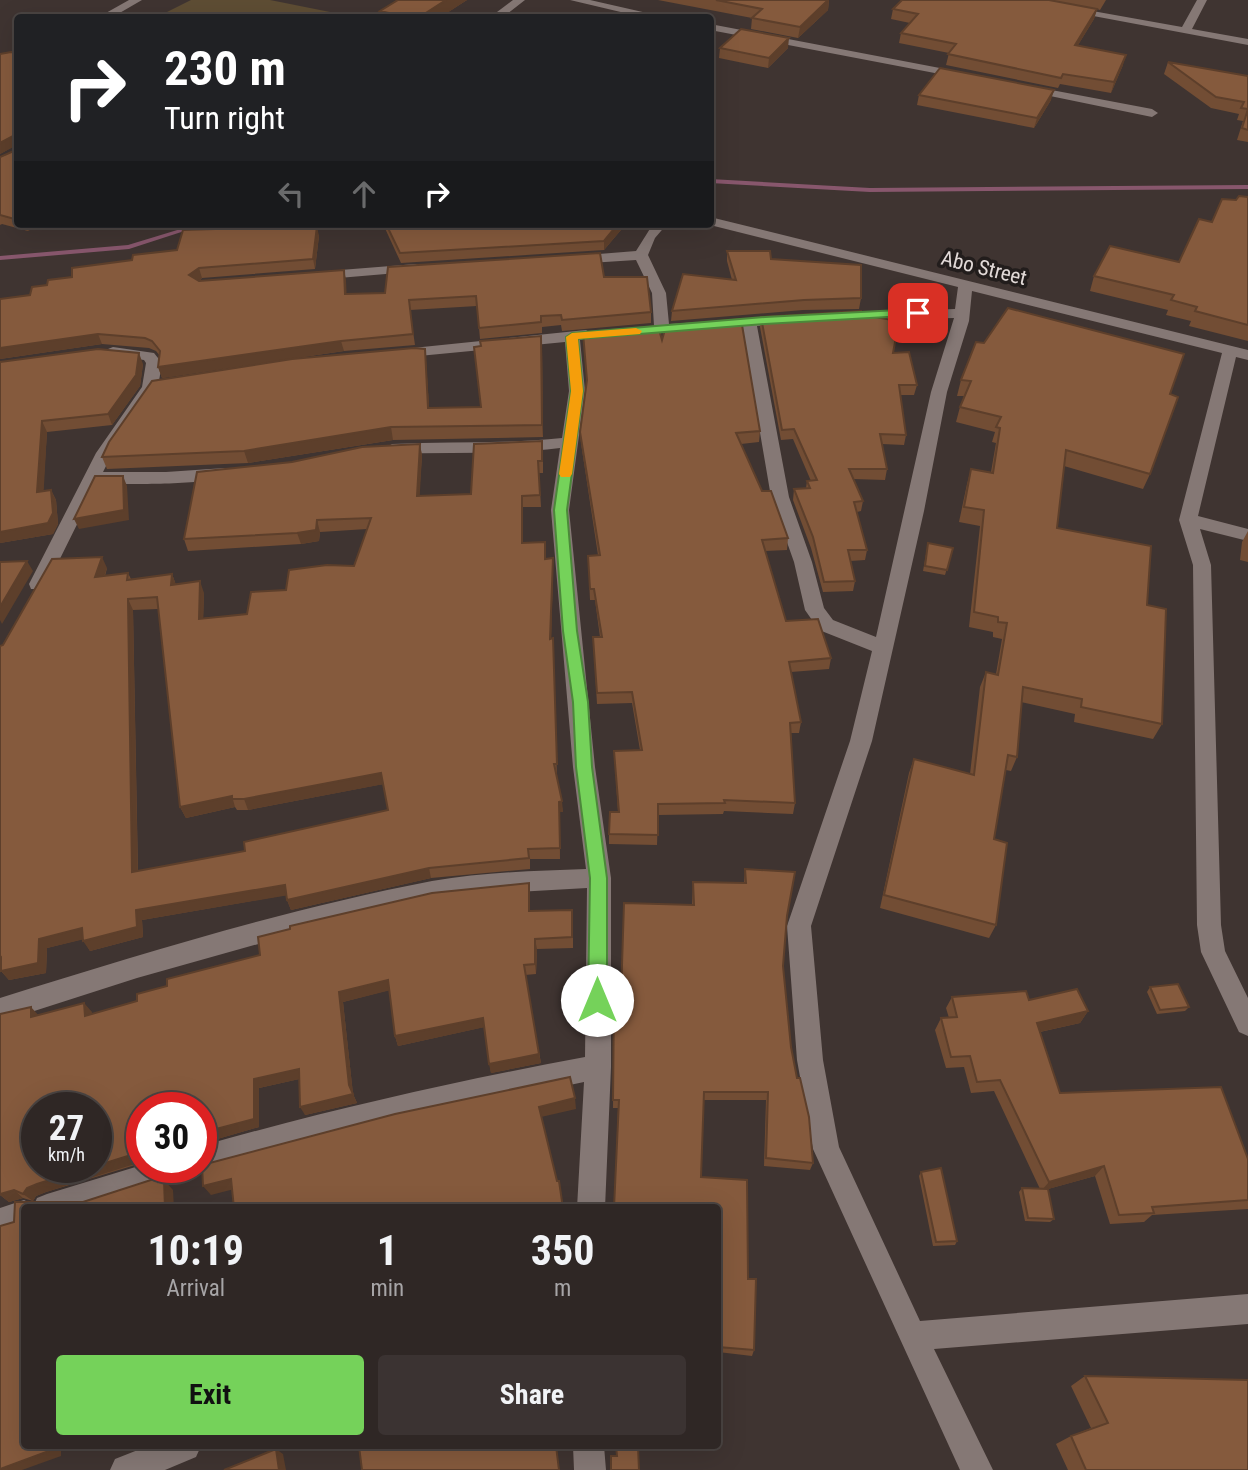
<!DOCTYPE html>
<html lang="en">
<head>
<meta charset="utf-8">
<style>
  body { margin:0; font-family:"Roboto Condensed",sans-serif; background:#3b3332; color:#f1f3f6; height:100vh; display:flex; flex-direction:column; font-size:26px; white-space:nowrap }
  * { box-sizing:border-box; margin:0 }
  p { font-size:23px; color:#a7a5a7 }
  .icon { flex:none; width:38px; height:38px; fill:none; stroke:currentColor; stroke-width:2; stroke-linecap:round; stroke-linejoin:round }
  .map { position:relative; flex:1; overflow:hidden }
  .side { position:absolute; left:21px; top:1204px; width:700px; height:245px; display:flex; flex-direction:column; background:#2f2725; border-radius:7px; box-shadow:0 7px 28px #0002,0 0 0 2px #4a4442 }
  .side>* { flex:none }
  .hud { position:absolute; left:14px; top:14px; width:700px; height:214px; border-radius:7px; box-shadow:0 7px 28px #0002,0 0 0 2px #4a4442; background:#202124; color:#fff; overflow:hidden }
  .speed { position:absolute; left:21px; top:1092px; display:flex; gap:14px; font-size:35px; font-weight:700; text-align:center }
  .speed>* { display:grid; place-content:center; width:91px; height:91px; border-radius:50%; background:#2f2725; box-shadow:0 7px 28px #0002,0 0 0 2px #4a4442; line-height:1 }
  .speed small { font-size:18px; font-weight:400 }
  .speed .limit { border:10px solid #d22; background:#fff; color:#111 }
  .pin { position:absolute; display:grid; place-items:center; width:60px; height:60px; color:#fff; margin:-30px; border-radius:14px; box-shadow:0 4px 10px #0006 }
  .me { position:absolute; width:77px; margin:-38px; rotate:0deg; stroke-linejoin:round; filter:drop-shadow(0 0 5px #0008) }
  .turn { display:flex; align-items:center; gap:24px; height:147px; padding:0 35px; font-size:32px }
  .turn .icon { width:91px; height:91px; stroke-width:2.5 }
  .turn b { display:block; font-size:49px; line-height:60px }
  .lanes { display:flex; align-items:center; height:66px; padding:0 35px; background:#0003; justify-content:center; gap:35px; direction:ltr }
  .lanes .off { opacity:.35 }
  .eta { display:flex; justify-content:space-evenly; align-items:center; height:119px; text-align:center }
  .eta b { font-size:42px; font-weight:700; line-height:49px }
  .button { display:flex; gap:14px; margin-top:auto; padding:14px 35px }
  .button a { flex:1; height:80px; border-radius:7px; background:#75d25a; color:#111; font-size:28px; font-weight:700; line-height:80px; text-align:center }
  .button a+a { background:#3b3332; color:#f1f3f6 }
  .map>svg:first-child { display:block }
  .green { fill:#5e4d34 }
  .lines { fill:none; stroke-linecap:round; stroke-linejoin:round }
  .stream { fill:#88576d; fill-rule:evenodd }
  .minor { fill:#857875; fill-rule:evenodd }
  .wall { fill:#724d34; fill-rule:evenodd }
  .shaded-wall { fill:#5d3f2b }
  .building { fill:#855a3d; stroke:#5d3f2b; stroke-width:2; fill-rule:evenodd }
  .route { fill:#75d25a; stroke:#4c883a; stroke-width:2 }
  .slow { fill:#f59e0b }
  .labels { text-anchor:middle; stroke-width:7; stroke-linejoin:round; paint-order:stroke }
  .far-street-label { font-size:21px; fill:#e2dad8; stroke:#221d1c }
</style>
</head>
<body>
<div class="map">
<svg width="1248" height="1470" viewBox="0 0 1248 1470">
  <rect width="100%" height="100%" fill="#3f3431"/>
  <path class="green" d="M191 0H270L355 17H157Z"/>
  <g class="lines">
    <path class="stream" d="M710 179 870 188 1248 185V189L870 192 710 183Z
      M197 224H206L129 249 0 260V256L128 245Z"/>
    <path class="minor" d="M129 0H142L111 18H97Z
      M513 0H525L502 18H489Z
      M570 0H590L669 18H646Z
      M1008 0H1031L1182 27 1197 0H1207L1192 29 1248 39V45Z
      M710 24 966 73 972 76 966 79 710 30Z
      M18 50V57L0 62V55Z
      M1025 85 1152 109 1158 113 1152 117 1021 90V86Z
      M710 217 1248 350V360L1236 357 1198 516 1248 529V541L1200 529 1211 565 1221 925 1225 951 1248 998V1036L1239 1032 1201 952 1197 925 1193 565 1179 520 1222 353 972 291 969 321 947 392 924 511 872 741 811 926 823 1060 839 1147 920 1321 1248 1294V1324L934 1349 993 1470H960L813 1149 797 1060 787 926 850 741 872 651 819 630 805 610 794 562 771 497 742 327 627 335 624 332 627 329 654 326 652 293 636 260 574 264 567 260 574 256 636 251 653 224H667L655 238 648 255 666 293 669 324 793 316 795 319 793 322 757 326 789 497 812 562 824 608 833 620 876 637 931 392 954 318 838 321 831 317 838 313 955 309 958 287 706 224H710Z
      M416 264 423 268 421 271 315 280 308 276 315 272Z
      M586 330 594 335 591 338 580 340 585 391 569 510 595 767 611 878V1067L605 1208H577L584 1082 398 1121 201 1174 191 1169 188 1177 178 1181 93 1208H24V1228L0 1236V1208L24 1200 34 1205 37 1198 47 1194 142 1165V1167H201V1146C328 1110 456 1081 585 1057L587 888 501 893 434 901 308 930 137 978 0 1022V998C142 954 286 909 432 881 483 872 535 871 586 869L573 767 551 510 560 448C504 455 448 452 392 454L384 449 392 444C449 441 505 444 562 438L569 391 565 342 398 358 393 356 390 353 393 350Z
      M113 347 154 353 162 363 158 387 112 454 103 472H166L225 468 234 473C223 486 119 484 97 484L45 589H31L29 584 96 453 142 387 146 363 144 360 108 355 105 352 108 349Z
      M148 1446H201L196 1457 165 1470H110L115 1459Z
      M573 1446H604L606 1470H574Z"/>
  </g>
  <path class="wall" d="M398 0H467L439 18H381L380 11Z
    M658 0H829L828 10 798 38 751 29 752 18Z
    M902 0H1106L1100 10 1097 9 1094 19 1078 45 1123 65 1111 93 1060 84 1058 88 946 65 949 53 899 43 901 33 910 23 891 19 893 9Z
    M720 48H788L768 68 719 58Z
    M18 54V224H39L28 231 2 224 0 225V157L16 150V145L0 154Z
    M1168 62 1248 76V142L1237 140 1243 121 1237 120 1239 114 1211 108 1164 74Z
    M919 95 1051 100 1034 128 917 105Z
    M1248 197V341L1189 326 1191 321 1166 315 1168 310 1090 291 1094 276 1179 262 1212 222 1236 200Z
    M283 224H313V226L319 236 315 269 202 278 199 281 344 270 346 294 385 293 604 277 651 312V323L562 331 561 325 542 327V333L480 339 477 306 410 310 415 345 344 351 162 378 158 367 160 356 156 351 149 348 102 344 0 359V299L30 295 47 285 72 277 132 260 282 227Z
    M383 224H626L604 250 401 263Z
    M727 251 771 259 861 298 859 309 803 310 671 321 672 311 732 280 727 261Z
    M861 315 893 353 917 385 914 395H900L906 435 904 445 882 444 887 469 885 480 853 479 863 501 861 511 857 512 867 550 865 560 850 561 855 581 853 591 823 592 811 548 793 500 794 489 806 488 807 481H811L793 439 781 440 760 327 761 317Z
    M583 333 662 340 760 431 759 442 741 444 762 491 788 538 787 550 765 551 786 621 831 658 829 669 791 672 801 722 799 733H791L795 803 793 814 724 811 723 814 658 815 657 845 609 844V834L618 812 614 751 640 750 632 703 597 704 593 637H600L595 600H590L588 556 598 555 581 443 580 432 587 383Z
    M542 348 543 437 393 440 248 463 107 469 102 457 425 349 426 361 429 408 481 407Z
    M0 362 143 364 140 386 112 425 47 432 43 491 51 490 56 500 58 524 53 534 0 543Z
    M961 380 1170 394 1150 474 1143 489 1064 466 1057 528 1147 605 1162 724 1153 739 1074 722 1075 714 1021 702 1017 757 1011 771 1006 770 994 839 996 925 989 938 880 908 909 773 914 759 970 774 980 687 986 672 996 674 1002 639 993 637V632L969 627 980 526 959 522 967 484 971 469 991 472 996 443 992 442 995 432 956 422 960 407 964 396H957Z
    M420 444 422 456 419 496 471 494 543 452V473H539L541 507H523V543L546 559 553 558V570L551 639 557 775H556L563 812H560V859H530V869L431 878 291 910 287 900 286 895 142 920 143 937 90 951 83 939 47 948 46 973 9 980 1 971 3 645 107 568 105 576 128 573 131 579 172 574 176 585 204 593 203 618 247 614 286 590 354 566 367 529 320 532 319 541 301 544 188 551 184 539 292 462ZM158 609 180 807 186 818 235 807 237 810H248L383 784 388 810 245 851 138 871 133 610Z
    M1248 531V562L1240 560 1242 542Z
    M928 543 953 548 945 575 923 571Z
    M745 869 795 872 787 916 783 966 791 1047 797 1078H800L809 1117 813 1163 810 1170 764 1166 766 1100H704L701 1177 747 1180 748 1279H756L754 1350 752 1356 718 1352V1208H614L618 1108H613L614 996H621L624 903 692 905 693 882 744 883Z
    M530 894V911L572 910 573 921V948L537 949 536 974 525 975 541 1063 491 1073 484 1027 398 1046 395 1036 389 990 343 1002 353 1094 357 1103 305 1115 299 1079 259 1088V1127L207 1142 201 1108H142V1163L46 1192 36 1196 33 1201 23 1198 9 1202 0 1195V1014L38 1015 84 1003 92 1014Z
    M1150 987 1189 1007 1185 1011 1157 1014 1147 992Z
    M952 997 1029 1000 1088 1011 1080 1023 1040 1032 1060 1093 1248 1159V1209L1152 1215 1144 1222 1110 1224 1095 1176 1048 1189 1054 1219 1050 1222 1025 1221 1019 1192 1022 1188 1040 1189 994 1091 971 1093 964 1067 946 1068 935 1030 941 1018H949L946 1008Z
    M921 1172 957 1241 955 1245 933 1246 919 1176Z
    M1085 1376 1248 1470H1068L1056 1444 1071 1436 1091 1428 1071 1386Z"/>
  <path class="shaded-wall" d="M446 0H467L439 18H418Z
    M828 0H829L828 10 798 38 800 27Z
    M1097 9 1094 19 1072 55 1075 45Z
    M789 38 788 48 768 68 769 58Z
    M1126 55 1123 65 1111 93 1114 82Z
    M1054 90 1051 100 1034 128 1037 118Z
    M13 136 17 145 0 154V143Z
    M25 224H39L28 231Z
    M618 224H626L604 250V241Z
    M317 226 319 236 315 269 313 259Z
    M199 268 202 278 193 286 189 275Z
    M344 270 346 280 347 304 345 294Z
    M98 334 102 344 0 359V348Z
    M541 336 542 348 543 437 542 425Z
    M341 341 344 351 162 378 158 367Z
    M425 349 426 361 430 420 428 408Z
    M139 353 143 364 140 386 112 425 108 414Z
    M42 421 47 432 43 503 37 492Z
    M391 427 393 440 248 463 244 451Z
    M420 444 422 456 419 508 417 496Z
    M123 476 127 486 129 520 79 529 74 519Z
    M51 490 56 500 58 524 53 534 0 543V532Z
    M522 496 523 507V555L522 543Z
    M317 520 320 532 319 541 301 544 297 533Z
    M102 557 107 568 100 588 95 577Z
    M553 558V570L551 650 550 639Z
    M27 561 33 571 2 624 0 620V607Z
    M172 574 176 585H171Z
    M200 581 204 593 203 630 199 619Z
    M128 599 133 610 138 882 132 872Z
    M381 773 384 784 248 810 244 799Z
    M232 796 235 807 186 818 180 807Z
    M562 801 563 812H560V859L559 802Z
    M429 868 431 878 291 910 287 900Z
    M285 885 289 895 142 920 143 937 90 951 83 941 136 910Z
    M82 928 89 938 47 948 46 973 9 980 1 971 39 939Z
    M535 939 537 949 536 974 535 964Z
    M388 980 391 990 343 1002 353 1094 357 1103 305 1115 300 1107 349 1085 339 992Z
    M84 1003 92 1012V1025L85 1016Z
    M31 1007 40 1017H31Z
    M1088 1011 1080 1023 1030 1034 1037 1023Z
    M483 1018 485 1027 398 1046 395 1036Z
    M539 1054 541 1063 491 1073 489 1064Z
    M299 1069 304 1078 259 1088V1127L207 1142 201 1133 254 1079Z
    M575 1098 576 1109 541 1117 539 1107Z
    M134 1154 141 1162 46 1192 36 1196 33 1201 23 1194 27 1188 37 1184 91 1167H96V1166Z
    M1104 1166 1095 1176 1041 1191 1049 1182Z
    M157 1178 165 1187 164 1180 173 1190 174 1208H165Z
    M231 1179 238 1188 211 1195 203 1186Z
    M14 1190 23 1198 9 1202 0 1195V1194Z
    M49 1446H61V1456L22 1470H0V1469Z
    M276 1449 283 1454 286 1470H279Z"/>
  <path class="building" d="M398 0H446L418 18H411L380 11Z
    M716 0H828L800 27 752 18 762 9Z
    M902 0H1049L1097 9 1075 45 1126 55 1114 82 1063 74 1061 78 948 54 956 44 901 33 918 14 893 9Z
    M741 29 789 38 769 58 720 48Z
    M11 52 18 54V220L0 215V157L16 150V136H13L0 143V54Z
    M1168 62 1248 76V130L1242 128 1248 109 1241 108 1244 102 1216 97Z
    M940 68 1054 90 1037 118 919 95Z
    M1239 196 1248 197V325L1195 311 1197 307 1171 300 1174 295 1094 276 1110 246 1179 262 1199 219 1212 222 1222 199 1236 200Z
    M283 224H310L309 226H317L313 259 199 268 189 275 199 281 344 270 345 294 385 293 388 267 600 253 604 277H647L651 312 562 320 561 315 541 316V322L479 328 476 296 409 300 413 334 341 341 158 367 160 351 152 341 145 338 98 334 0 348V299L30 295 32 287 47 285 48 280 72 277V268L132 260 133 255 177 250 183 230 282 227Z
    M386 224H618L604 241 400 253Z
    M727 251H770L771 259 861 265V298L804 300 672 311 683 274 736 280Z
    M1008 308 1184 354 1170 394 1178 397 1150 474 1066 450 1057 528 1151 546 1147 605 1166 609 1162 724 1081 707 1082 699 1023 687 1017 757 1008 755 994 839 1007 843 996 925 884 895 914 759 974 775 986 672 998 675 1007 623 998 622V617L974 612 984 510 964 507 971 469 993 473 1000 428 996 427 1001 417 960 407 971 381 961 380 976 342 984 343Z
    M861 311V315L899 321 893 353 909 352 917 385H899L906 435 880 434 887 469H849L863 501 854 502 867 550H848L855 581 824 582 813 537 794 489 810 488 807 481 817 480 794 429 782 430 761 317Z
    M741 319 760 431 736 433 762 491H771L788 538 762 540 786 621 818 619 831 658 789 662 801 722 790 723 795 803 724 800 725 803 658 804V835L609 834 610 812H619L614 751 642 750 632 692 597 693 593 637H602L594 589H590L588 556 600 555 580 432 587 380 583 333 658 326 662 340 666 326Z
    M541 336 542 425 391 427 244 451 102 457 109 442 152 381 292 359 414 348 425 349 428 408 481 407 474 347 481 346 480 341Z
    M98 349 139 353 136 375 108 414 42 421 37 492 51 490 53 513 48 523 0 532V362Z
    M542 441V461H538L540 495 522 496V543L545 542V559L553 558 550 639 553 638 557 764H554L562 801 559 802 560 848 528 849 529 858 429 868 287 900 285 885 136 910 137 927 83 941 82 928 39 939 38 963 1 971V958L0 959V646L3 645 52 559 102 557 95 577 128 573 127 580 172 574 171 585 200 581 199 619 247 614 251 592 286 590 289 570 327 565 354 566 371 518 317 520 316 530 297 533 184 539 197 472 292 462 362 447 420 444 417 496 471 494 474 444ZM157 597 180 807 232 796V799H244L381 773 388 810 244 842 245 851 132 872 128 599Z
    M95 476H123L124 510 74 519Z
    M928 543 953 548 947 570 925 566Z
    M27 561 0 607V562Z
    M745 869 795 872 787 916 783 966 791 1047 797 1078H800L809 1117 813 1163 766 1158 768 1092H704L701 1177 747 1180 748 1279H756L754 1350 718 1347V1208H614L619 1100H613L614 996H621L624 903 694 905 693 882 746 883Z
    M529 883V911L572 910V937L535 939V964L524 965 539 1054 489 1064 483 1018 395 1036 388 980 339 992 349 1085 353 1094 300 1107 299 1069 254 1079V1119L201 1133V1108H142V1155L134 1154 96 1166V1108H37V1167H91L37 1184 27 1188 23 1194 14 1190 0 1194V1014L31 1007V1017L84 1003 85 1016 137 1001V994L167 986V979L260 955 258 937 290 929V926L432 893Z
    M1178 984 1189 1007 1160 1010 1150 987Z
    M1077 989 1088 1011 1037 1023 1060 1093 1221 1087 1248 1159V1200L1152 1207 1154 1213 1119 1215 1104 1166 1049 1182 1000 1080 977 1082 970 1056 951 1057 941 1018 957 1017 952 997 1026 991 1029 1000Z
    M570 1077 575 1098 539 1107 557 1181H559L563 1208H234L231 1179 203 1186 202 1165 395 1114Z
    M941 1168 957 1241 936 1242 921 1172Z
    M157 1178 158 1182 164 1180 165 1208H24V1446H49V1451L0 1469V1226L14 1222 15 1202H83Z
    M1022 1188 1048 1189 1054 1219 1028 1218Z
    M1085 1376 1248 1380V1470H1086L1071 1436 1108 1423Z
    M359 1446H556L559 1470H362Z
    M616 1446H638L639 1470H611V1456H617Z
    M276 1449 279 1470H224Z"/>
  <path class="route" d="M918 309 922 310V315L765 324 578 339 583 391 567 510 577 631 588 702 592 767 607 878V1000L604 1006 597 1008 590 1006 588 1000 590 878 576 767 573 702 563 631 554 510 571 391 566 337 572 333 765 317Z"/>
  <path class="slow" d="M636 328 642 331 640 334 578 339 583 391 572 474 570 477H561L559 474 571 391 566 337 572 333Z"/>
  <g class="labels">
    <g class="far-street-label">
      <text transform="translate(984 268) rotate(14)" y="7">Abo Street</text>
    </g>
  </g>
</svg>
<div class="speed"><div>27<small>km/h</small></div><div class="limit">30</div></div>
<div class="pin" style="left:918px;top:313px;background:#d93025"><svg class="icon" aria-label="arrive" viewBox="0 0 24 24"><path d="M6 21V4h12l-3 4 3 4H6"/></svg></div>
<svg class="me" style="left:597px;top:1000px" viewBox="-20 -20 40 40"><circle r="19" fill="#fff"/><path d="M0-13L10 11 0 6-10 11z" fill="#75d25a"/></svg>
<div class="hud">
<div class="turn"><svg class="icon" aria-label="right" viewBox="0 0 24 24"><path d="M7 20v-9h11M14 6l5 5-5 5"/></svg><div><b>230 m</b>Turn right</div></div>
<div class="lanes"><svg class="icon off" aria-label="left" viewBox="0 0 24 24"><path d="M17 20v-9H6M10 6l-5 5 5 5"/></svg><svg class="icon off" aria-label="ahead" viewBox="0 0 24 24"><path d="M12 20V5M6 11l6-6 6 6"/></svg><svg class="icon" aria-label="right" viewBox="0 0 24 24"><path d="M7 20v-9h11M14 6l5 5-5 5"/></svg></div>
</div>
<section class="side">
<div class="eta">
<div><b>10:19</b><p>Arrival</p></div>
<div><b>1</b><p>min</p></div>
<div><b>350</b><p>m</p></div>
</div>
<div class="button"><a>Exit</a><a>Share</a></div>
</section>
</div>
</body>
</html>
